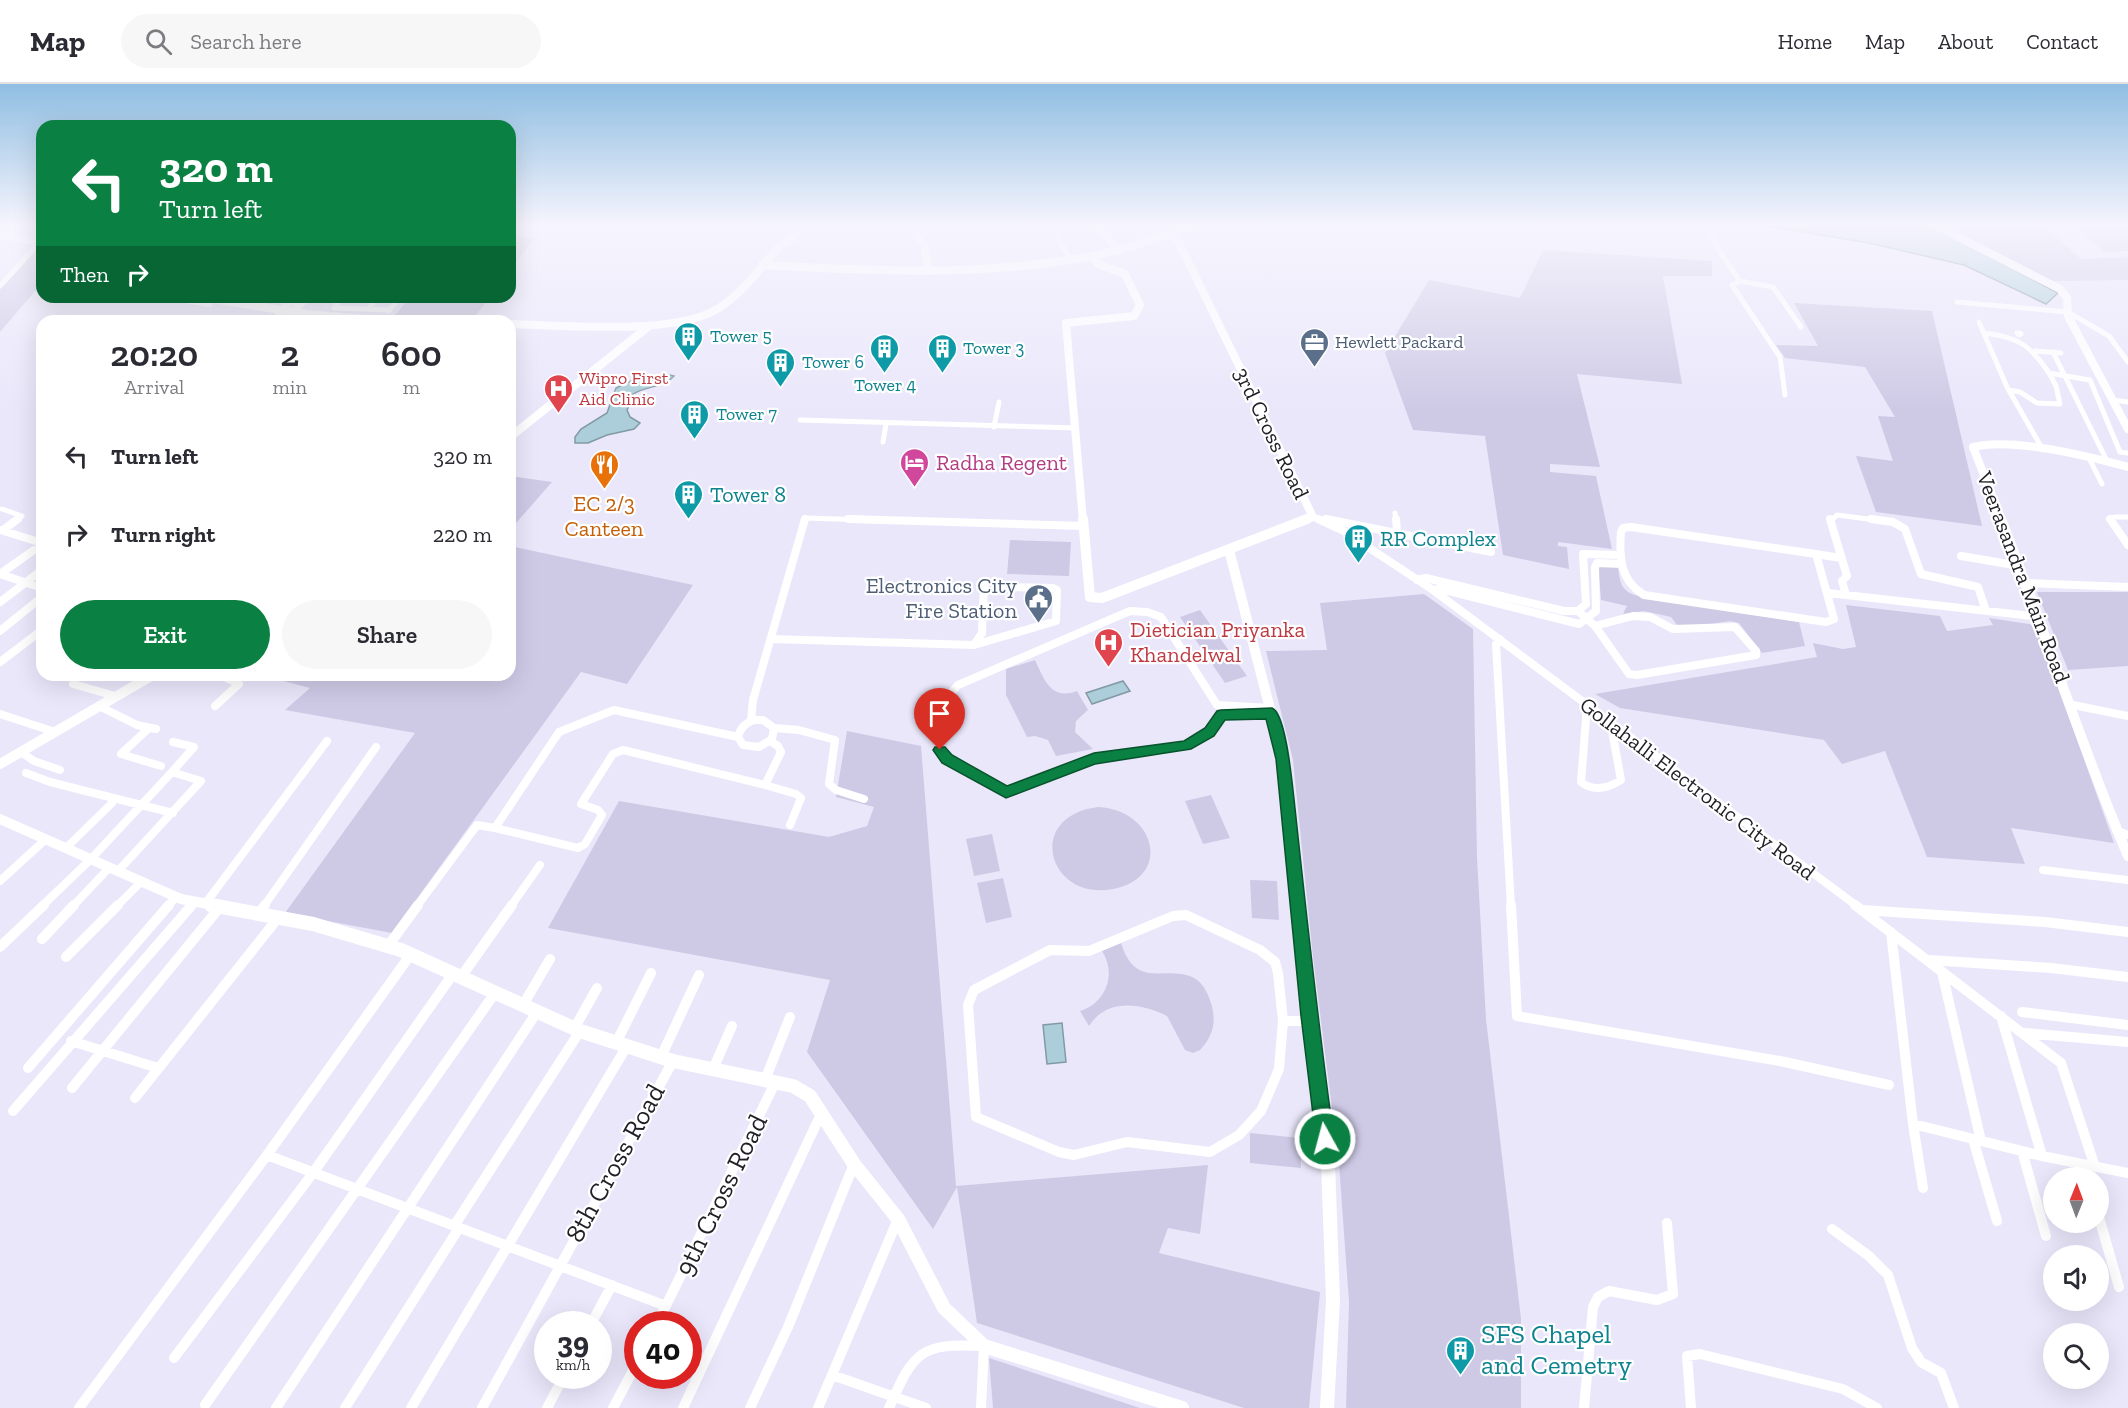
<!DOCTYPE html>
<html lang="en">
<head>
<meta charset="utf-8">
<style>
  body { margin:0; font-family:"Zilla Slab",serif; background:#f7f7f7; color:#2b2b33; height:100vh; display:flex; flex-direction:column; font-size:22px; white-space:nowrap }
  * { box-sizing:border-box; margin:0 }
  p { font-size:20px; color:#7c7c81 }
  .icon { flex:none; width:33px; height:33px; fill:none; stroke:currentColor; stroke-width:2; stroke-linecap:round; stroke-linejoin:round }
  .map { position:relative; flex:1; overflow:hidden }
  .side { position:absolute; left:36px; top:231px; width:480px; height:366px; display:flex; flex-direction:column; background:#fff; border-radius:18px; box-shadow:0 6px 24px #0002 }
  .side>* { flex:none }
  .banner { position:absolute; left:36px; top:36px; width:480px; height:183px; border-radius:18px; box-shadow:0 6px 24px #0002; background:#0b8043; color:#fff; overflow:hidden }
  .needle { width:39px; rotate:1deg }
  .controls { position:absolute; left:2043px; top:1083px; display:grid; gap:12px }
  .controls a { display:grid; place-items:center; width:66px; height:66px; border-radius:50%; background:#fff; box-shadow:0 6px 24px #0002; font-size:30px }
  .speed { position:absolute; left:534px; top:1227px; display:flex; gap:12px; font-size:30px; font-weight:700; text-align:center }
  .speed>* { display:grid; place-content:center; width:78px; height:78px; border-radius:50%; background:#fff; box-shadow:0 6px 24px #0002; line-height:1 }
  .speed small { font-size:15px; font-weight:400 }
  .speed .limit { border:9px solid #d22; background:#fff; color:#111 }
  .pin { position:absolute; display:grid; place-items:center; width:51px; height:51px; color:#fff; margin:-62px -26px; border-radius:50% 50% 50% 0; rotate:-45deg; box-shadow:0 0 6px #0007 }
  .pin .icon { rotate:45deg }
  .me { position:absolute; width:66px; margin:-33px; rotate:353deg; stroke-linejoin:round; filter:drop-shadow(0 0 4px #0008) }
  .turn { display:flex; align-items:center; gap:21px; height:126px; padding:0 24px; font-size:27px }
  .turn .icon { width:78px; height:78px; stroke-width:2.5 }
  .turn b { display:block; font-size:42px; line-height:51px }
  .then { display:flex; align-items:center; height:57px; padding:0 24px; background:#0003; gap:12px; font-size:22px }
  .eta { display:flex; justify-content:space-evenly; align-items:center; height:102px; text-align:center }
  .eta b { font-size:36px; font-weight:600; line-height:42px }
  .action { display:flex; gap:12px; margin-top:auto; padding:12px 24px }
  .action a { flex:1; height:69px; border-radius:36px; background:#0b8043; color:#fff; font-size:24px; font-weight:600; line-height:69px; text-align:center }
  .action a+a { background:#f7f7f7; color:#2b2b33 }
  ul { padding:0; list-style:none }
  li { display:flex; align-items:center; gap:18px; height:78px; padding:0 24px }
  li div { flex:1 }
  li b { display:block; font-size:22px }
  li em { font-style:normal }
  header { display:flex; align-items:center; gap:36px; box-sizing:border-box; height:84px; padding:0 30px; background:#fff; border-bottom:2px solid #e1e1e2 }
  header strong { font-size:28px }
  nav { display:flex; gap:33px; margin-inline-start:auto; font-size:21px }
  .search { width:420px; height:54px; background:#f7f7f7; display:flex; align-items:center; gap:15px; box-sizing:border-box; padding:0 21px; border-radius:33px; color:#7c7c81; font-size:22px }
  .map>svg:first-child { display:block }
  .green { fill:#cecae6 }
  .water { fill:#abceda; stroke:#819aa4; stroke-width:1.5 }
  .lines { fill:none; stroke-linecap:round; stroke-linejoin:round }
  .street-far2 { stroke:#fff; stroke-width:5 }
  .street-far1 { stroke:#fff; stroke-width:8 }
  .street { stroke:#fff; stroke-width:10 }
  .secondary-far2 { stroke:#fff; stroke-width:8 }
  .secondary-far1 { stroke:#fff; stroke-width:10 }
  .secondary { stroke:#fff; stroke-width:14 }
  .route { fill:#0b8043; stroke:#07532c; stroke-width:1.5 }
  .labels { text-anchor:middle; stroke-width:4.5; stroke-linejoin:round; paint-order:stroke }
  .far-culture-label { font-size:18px; fill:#0d838f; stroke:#fff; text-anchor:start }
  .far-service-label { font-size:18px; fill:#4e5e75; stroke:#fff; text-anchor:start }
  .far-health-label { font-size:18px; fill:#be3a42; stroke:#fff; text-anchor:start }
  .street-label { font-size:22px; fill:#201f26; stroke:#fff }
  .hotel-label { font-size:22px; fill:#b23c85; stroke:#fff; text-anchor:start }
  .culture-label { font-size:22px; fill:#0d838f; stroke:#fff; text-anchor:start }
  .food-label { font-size:22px; fill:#c56008; stroke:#fff }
  .service-label { font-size:22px; fill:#4e5e75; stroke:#fff; text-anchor:end }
  .health-label { font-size:22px; fill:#be3a42; stroke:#fff; text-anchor:start }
  .near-street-label { font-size:27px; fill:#201f26; stroke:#fff }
  .near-culture-label { font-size:27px; fill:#0d838f; stroke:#fff; text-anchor:start }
</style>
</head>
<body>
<header>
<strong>Map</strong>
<div class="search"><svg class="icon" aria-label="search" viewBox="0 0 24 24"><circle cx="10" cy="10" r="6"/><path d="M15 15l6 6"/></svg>Search here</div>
<nav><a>Home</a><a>Map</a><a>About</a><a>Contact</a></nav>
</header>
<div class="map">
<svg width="2128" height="1324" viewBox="0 0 2128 1324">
  <rect width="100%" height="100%" fill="#eae7fb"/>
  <path class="green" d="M1942 140H2041L2081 175 2128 173V196L2051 197Z
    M2073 140H2128V167L2104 168Z
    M510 152 535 154 510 186Z
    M34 164 42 165V199L0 248V201Z
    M1543 166 1712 177V192H1663L1682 300 1577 290 1600 383 1550 380V388L1596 392 1612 465 1558 458V462L1567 463 1569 485 1503 471 1485 352 1413 346 1385 269 1429 196 1520 214Z
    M411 213H490L473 235 394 232Z
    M1794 219 1932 227 1982 442 1876 428 1856 372 1893 377 1878 332 1895 333 1865 283 1785 274 1776 261 1818 262Z
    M510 392 552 398 510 446Z
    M1010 456 1071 458 1069 492 1007 490Z
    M510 462 693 501 627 600 581 588 392 849 285 829 415 649 285 626 310 604 261 591H510Z
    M1598 480 1618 483C1620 497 1620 505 1634 511L1799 538 1805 562 1762 569 1739 539 1730 537 1680 545 1671 533 1644 527 1623 530 1627 522 1601 516Z
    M2037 508H2128V582L2068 586Z
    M1424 510 1473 545 1477 774 1486 935 1521 1235V1324H1346L1349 1218 1339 1080 1313 873 1293 676 1266 567 1327 566 1320 519Z
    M1846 521 1940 532 1947 547 1993 541 1989 534 2036 541 2114 759 2011 744 2025 780 1927 773 1885 667 1842 680 1824 656 1620 624 1595 610 1817 573 1813 559 1843 565 1856 563Z
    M1200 526 1247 592 1225 599 1180 533Z
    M1035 576C1044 595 1051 617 1077 607L1088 626 1076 637 1075 648 1093 665 1056 672 1048 656 1035 652 1027 653 1006 611V585Z
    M847 647 921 662 956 1102 1208 1081 1200 1150 1168 1144 1159 1169 1320 1208 1309 1324H1244L977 1239 957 1103 933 1145 807 968 830 896 548 844 619 717 829 753 867 742 874 723 836 713Z
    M1211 711 1230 754 1203 760 1185 717Z
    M1098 723C1157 726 1172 794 1113 805 1048 818 1024 732 1098 723Z
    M992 750 1000 787 974 792 966 755Z
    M1003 794 1012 833 986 839 977 799Z
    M1250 796 1277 797 1279 836 1252 834Z
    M1121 859C1136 907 1166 880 1194 894 1201 898 1205 904 1208 911 1217 932 1216 949 1200 966L1193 969 1185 966 1167 932C1141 919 1107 914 1089 942L1080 927C1106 919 1117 890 1102 867Z
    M1250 1049 1300 1054 1301 1084 1250 1079Z
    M989 1274 1140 1324H993Z"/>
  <path class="water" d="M1756 140H1928L2058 209 2046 220 1964 181 1869 159Z
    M665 290 674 292C663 305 641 301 626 315L631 318 627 326 630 333 640 339 634 345 607 351 588 359H575V353L581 345 607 329 616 304 633 296Z
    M1123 597 1130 607 1092 620 1086 609Z
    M1062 939 1066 978 1047 980 1043 941Z"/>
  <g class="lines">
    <path class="street-far2" d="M1706 140 1718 165 1740 197 1773 203 1801 243
      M0 146 7 140
      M7 151 20 140
      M1057 152 1070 175
      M1740 197 1732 201 1780 273 1785 311
      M0 202 40 158
      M255 213 300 220
      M342 213 334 224 390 226
      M1957 218 2068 228 2109 252 2128 278
      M368 225 378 213
      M388 227 401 213
      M1979 238 2007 303 2043 366
      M1984 249C2018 253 2030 261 2049 289L2090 296 2120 368 2128 369
      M2017 249H2020L2021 250 2019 251Z
      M2035 267 2061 269
      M2053 268 2107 377
      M2009 306 2020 308 2037 319 2060 320 2056 302 2049 289
      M2113 316 2128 318
      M800 336 1076 344
      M994 343 999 318
      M883 358 886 340
      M2089 374 2102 400
      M2 425 22 432 16 437
      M1395 429 1396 437
      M1313 433 1321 437
      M1325 435 1334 437
      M804 437 805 434 900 437
      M1831 437 1837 431 1883 437
      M2110 437 2114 433H2128"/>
    <path class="street-far1" d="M848 435 1084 442
      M1318 435 1342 446 1433 506 1857 822
      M1326 435 1491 468
      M1396 435 1397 448
      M1830 435 1847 492 1842 497 1846 511
      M1871 435 1893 438 1905 445 1921 490 1978 503 1986 527
      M2110 435 2128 461
      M1631 443 1816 470 1834 535 1826 538 1644 511C1620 496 1619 474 1621 448L1623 444Z
      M1 446 42 459
      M3 446 18 435
      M1816 470 1841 474
      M1961 472 2020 482
      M0 490 42 504
      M0 490 34 466
      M1417 496 1426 494 1564 527H1578L1586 520 1583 470 1621 471
      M2027 499 2128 503
      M1433 506 1441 505 1579 540 1596 527 1595 483 1597 479 1622 480
      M1828 509 2040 533
      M0 518 42 486
      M1578 527 1595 542
      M1633 532 1650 533 1673 545 1735 543 1756 567V571L1637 591 1629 590 1595 542Z
      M0 547 42 513
      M771 555 974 561 982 549 984 502
      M1500 555 1496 560 1511 822
      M974 561 1056 537 1057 506 1053 504 996 503
      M0 578 42 546
      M73 600 115 612
      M2073 621 2128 632
      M99 622 137 641 156 645
      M215 622 239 600 220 591
      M1587 622 1581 698C1593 708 1609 704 1621 696L1611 641
      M1270 624 1217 621 1161 533 1147 528 1130 527 958 601 944 617 936 636V656L947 675 1006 708C1034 697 1063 682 1092 675 1138 663 1194 679 1221 631L1272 629
      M0 630 55 648
      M754 636H763L774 644 772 655 759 663 743 661 738 653C740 644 745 639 754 636Z
      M751 637 753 616 805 435
      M149 644 121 670 161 682
      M774 644 799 646 835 656 829 700 836 706 864 715
      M21 668 34 677 60 686
      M26 689 50 698 173 729
      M765 701 796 710 801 714 790 741
      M495 744 578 764 585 760 602 731 598 726 581 720 613 670 623 666 765 701 781 668 778 662 770 657
      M2116 746 2128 751
      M66 764 112 719
      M2043 786 2128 796
      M118 787 201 697 172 688 194 663 173 658
      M0 797 46 755
      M205 820 327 657
      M42 822 91 775 172 688
      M73 822 109 784
      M117 822 141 798
      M168 822 176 813
      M190 822 194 818
      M264 822 376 663
      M417 822 477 741 495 744 559 648 614 626 738 653
      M511 822 540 781"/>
    <path class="street" d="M1511 821 1517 932 1780 977 1889 1001
      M1855 821 2061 979 2095 1083
      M1862 826 2045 838 2128 848
      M258 830 265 821
      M1186 831 1260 866 1275 878 1278 889 1283 937 1279 985 1261 1027 1239 1051 1210 1068 1127 1058 1074 1071 1059 1068 976 1033 968 921 974 906 1050 866 1089 867 1173 832Z
      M1891 848 1913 1040 2042 1072 2128 1089
      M42 855 74 821
      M388 862 418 821
      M0 863 44 821
      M66 873 118 821
      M1929 876 2051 884 2128 893
      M1942 888 1981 1057
      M461 893 512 821
      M523 921 550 875
      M2022 928 2128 941
      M2001 932 2042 1072
      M1283 937H1310
      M574 945 597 904
      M2025 949 2128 958
      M71 957 158 984
      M616 959 651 889
      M661 973 699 891
      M28 984 169 821
      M713 985 732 942
      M765 996 790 933
      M72 1004 220 823
      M135 1014 278 834
      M13 1027 192 821
      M1913 1040 1923 1104
      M1973 1055 1997 1137
      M2022 1067 2046 1152
      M267 1071 666 1222
      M2081 1080 2086 1094
      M2098 1130 2119 1203
      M454 1142 580 947
      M1832 1145 1869 1172 1888 1191 1912 1264 1921 1278 1941 1289 1954 1324
      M591 1240 612 1201
      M657 1240 775 999
      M174 1274 313 1089 453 890
      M832 1291 926 1324
      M205 1321 495 909
      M79 1324 267 1071 411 870
      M276 1324 537 928
      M345 1324 459 1144
      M411 1324 627 962
      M482 1324 673 977
      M547 1324 564 1292
      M613 1324 638 1277
      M683 1324 821 1030
      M750 1324 788 1243 854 1080
      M818 1324 898 1135
      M889 1324C914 1267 920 1259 984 1262L981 1324
      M1584 1324 1593 1223 1598 1213 1609 1207 1657 1216 1673 1210 1667 1139
      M1691 1324 1687 1272 1700 1270 1843 1305 1877 1324"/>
    <path class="secondary-far2" d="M909 140 924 161 929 187
      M1096 140 1119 167
      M1933 140 2060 205 2067 214 2068 232 2128 345
      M0 150 42 159
      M1172 150 1180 161 1313 433 1303 437
      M762 181C872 187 983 193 1092 172 1128 165 1162 152 1197 140
      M173 213 209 219
      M201 213 306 230 392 237
      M279 229 295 213
      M291 230 307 213
      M510 240C563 241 676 252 719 224 744 208 761 183 780 161L788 157 806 140
      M510 353 649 242
      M1083 437 1066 239 1134 232 1140 221 1125 190 1098 180 1092 172
      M2002 437 1973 363C2013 353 2088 372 2128 383"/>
    <path class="secondary-far1" d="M1083 435 1090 513 1102 514 1307 435
      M2001 435C2045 547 2081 662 2128 772
      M1229 466 1283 675 1298 822
      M0 680 153 591
      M0 735 181 815 219 822"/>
    <path class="secondary" d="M211 821 313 840 401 866 580 947 673 977 793 1002 810 1012 854 1080 898 1135 944 1224 984 1262 1182 1324
      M1298 821 1328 1079 1333 1216 1327 1324"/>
  </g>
  <linearGradient id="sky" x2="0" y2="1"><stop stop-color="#8fbee2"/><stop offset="0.43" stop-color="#f6f4fd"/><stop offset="1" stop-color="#f6f4fd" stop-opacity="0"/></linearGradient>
  <rect width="2128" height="326" fill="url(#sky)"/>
  <path class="route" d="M1272 624C1286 629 1292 699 1294 715 1306 828 1318 942 1334 1055L1331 1061 1325 1064 1319 1061 1316 1055 1301 932 1276 675 1266 635 1225 636 1214 652 1191 665 1095 680 1006 714 942 679 933 666 935 663H945L952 671 1007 702 1094 669 1184 657 1205 644 1217 627 1221 626Z"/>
  <defs>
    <symbol id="building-pin" viewBox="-11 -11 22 30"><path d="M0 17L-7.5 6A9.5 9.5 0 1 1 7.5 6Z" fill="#0f9aa8" stroke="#fff"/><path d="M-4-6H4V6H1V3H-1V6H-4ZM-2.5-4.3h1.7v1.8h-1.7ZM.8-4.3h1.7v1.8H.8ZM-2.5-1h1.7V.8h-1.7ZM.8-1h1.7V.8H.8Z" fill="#fff"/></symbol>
    <symbol id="office-pin" viewBox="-11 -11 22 30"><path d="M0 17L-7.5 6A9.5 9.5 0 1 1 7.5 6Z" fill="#5c6f8a" stroke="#fff"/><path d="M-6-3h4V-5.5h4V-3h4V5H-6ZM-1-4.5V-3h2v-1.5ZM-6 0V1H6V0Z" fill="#fff"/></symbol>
    <symbol id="hospital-pin" viewBox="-11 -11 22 30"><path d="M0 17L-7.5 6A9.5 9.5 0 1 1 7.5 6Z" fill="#e0444e" stroke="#fff"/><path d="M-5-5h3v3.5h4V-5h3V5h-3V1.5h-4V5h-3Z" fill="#fff"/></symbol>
    <symbol id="hotel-pin" viewBox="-11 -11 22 30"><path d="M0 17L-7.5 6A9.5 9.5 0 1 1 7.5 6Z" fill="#d1479c" stroke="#fff"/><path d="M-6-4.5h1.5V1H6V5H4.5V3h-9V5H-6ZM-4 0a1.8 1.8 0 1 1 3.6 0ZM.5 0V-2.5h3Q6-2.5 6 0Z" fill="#fff"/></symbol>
    <symbol id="restaurant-pin" viewBox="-11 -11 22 30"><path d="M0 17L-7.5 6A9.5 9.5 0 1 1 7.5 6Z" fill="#e8710a" stroke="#fff"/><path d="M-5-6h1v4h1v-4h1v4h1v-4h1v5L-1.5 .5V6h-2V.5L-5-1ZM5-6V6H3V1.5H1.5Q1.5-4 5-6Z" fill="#fff"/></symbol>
    <symbol id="civic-pin" viewBox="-11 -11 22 30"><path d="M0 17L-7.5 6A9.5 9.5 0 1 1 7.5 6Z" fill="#5c6f8a" stroke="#fff"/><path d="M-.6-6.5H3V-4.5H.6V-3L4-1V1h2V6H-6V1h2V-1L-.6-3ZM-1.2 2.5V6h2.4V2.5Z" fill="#fff"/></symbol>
  </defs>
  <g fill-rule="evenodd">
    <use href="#building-pin" x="672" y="236" width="33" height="45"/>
    <use href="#office-pin" x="1298" y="242" width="33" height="45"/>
    <use href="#building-pin" x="868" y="248" width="33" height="45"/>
    <use href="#building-pin" x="926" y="248" width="33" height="45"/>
    <use href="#building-pin" x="764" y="262" width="33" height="45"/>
    <use href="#hospital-pin" x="542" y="288" width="33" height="45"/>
    <use href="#building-pin" x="678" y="314" width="33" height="45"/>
    <use href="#hotel-pin" x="898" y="362" width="33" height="45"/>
    <use href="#restaurant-pin" x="588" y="364" width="33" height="45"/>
    <use href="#building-pin" x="672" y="394" width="33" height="45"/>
    <use href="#building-pin" x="1342" y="438" width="33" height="45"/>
    <use href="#civic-pin" x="1022" y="498" width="33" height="45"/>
    <use href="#hospital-pin" x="1092" y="542" width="33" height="45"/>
    <use href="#building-pin" x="1444" y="1250" width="33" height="45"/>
  </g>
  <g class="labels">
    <g class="far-culture-label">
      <text x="710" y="258">Tower 5</text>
      <text x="963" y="270">Tower 3</text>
      <text x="802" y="284">Tower 6</text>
      <text x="885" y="307" text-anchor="middle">Tower 4</text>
      <text x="716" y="336">Tower 7</text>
    </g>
    <g class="far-service-label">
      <text x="1335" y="264">Hewlett Packard</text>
    </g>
    <g class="far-health-label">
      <text x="579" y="300">Wipro First<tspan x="579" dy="21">Aid Clinic</tspan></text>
    </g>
    <g class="street-label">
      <text transform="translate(1272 349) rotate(64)" y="8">3rd Cross Road</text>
      <text transform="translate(2024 493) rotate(69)" y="8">Veerasandra Main Road</text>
      <text transform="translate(1698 704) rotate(37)" y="8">Gollahalli Electronic City Road</text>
    </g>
    <g class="hotel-label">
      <text x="936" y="386">Radha Regent</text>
    </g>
    <g class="culture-label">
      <text x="710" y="418">Tower 8</text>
      <text x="1380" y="462">RR Complex</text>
    </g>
    <g class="food-label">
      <text x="604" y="427">EC 2/3<tspan x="604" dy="25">Canteen</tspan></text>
    </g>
    <g class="service-label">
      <text x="1017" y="509">Electronics City<tspan x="1017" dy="25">Fire Station</tspan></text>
    </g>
    <g class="health-label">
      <text x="1130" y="553">Dietician Priyanka<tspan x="1130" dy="25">Khandelwal</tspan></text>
    </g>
    <g class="near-street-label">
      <text transform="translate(615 1079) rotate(-61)" y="9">8th Cross Road</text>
      <text transform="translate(721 1111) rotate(-64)" y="9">9th Cross Road</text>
    </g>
    <g class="near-culture-label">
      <text x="1481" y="1259">SFS Chapel<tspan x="1481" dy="31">and Cemetry</tspan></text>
    </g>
  </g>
</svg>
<div class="controls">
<a><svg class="needle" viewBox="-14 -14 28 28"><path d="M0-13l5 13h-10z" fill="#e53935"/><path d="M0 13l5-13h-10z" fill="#7c7c81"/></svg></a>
<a><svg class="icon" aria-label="sound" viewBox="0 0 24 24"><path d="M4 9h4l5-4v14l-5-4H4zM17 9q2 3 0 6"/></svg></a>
<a><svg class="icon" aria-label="search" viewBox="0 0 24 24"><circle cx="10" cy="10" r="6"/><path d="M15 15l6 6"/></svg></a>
</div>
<div class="speed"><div>39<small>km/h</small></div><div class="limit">40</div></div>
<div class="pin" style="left:940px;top:666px;background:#d93025"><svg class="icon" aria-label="arrive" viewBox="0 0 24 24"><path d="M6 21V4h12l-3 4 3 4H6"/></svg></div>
<svg class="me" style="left:1325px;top:1055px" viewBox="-20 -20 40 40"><circle r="17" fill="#0b8043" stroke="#fff" stroke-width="3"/><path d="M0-11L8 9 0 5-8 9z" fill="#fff"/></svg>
<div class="banner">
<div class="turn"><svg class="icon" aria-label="left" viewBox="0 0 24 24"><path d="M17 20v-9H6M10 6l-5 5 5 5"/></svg><div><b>320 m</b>Turn left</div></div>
<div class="then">Then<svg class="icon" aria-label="right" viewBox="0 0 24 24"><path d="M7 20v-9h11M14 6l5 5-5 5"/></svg></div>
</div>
<section class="side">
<div class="eta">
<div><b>20:20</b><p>Arrival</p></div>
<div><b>2</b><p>min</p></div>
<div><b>600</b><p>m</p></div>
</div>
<ul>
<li><svg class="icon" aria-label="left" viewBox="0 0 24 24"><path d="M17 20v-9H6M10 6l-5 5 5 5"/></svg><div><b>Turn left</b></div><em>320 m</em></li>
<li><svg class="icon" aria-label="right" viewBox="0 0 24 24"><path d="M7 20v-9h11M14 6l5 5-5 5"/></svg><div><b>Turn right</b></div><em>220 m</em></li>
</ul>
<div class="action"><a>Exit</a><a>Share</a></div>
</section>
</div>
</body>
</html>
